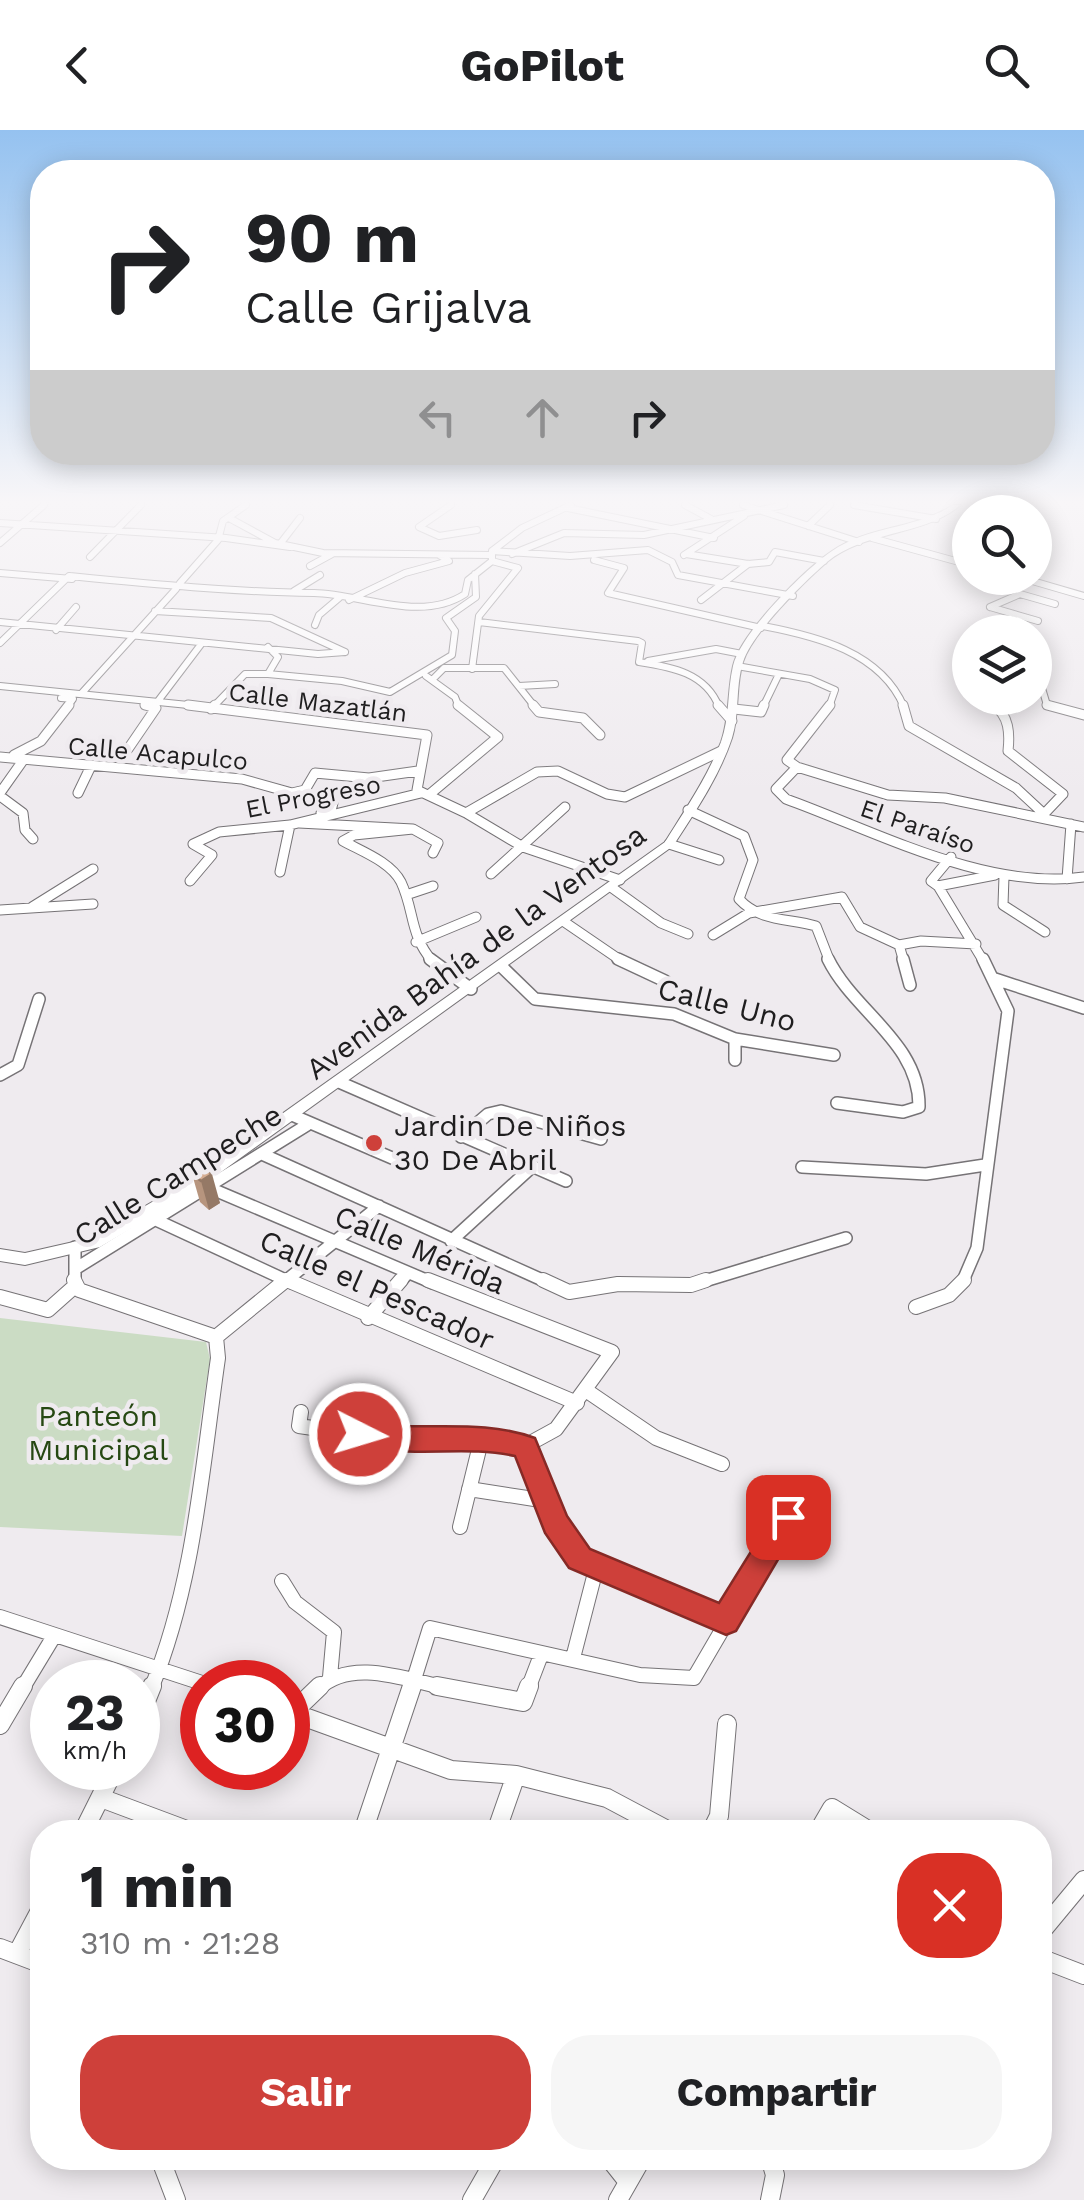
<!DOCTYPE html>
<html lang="es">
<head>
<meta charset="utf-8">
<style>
  body { margin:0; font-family:"Work Sans",sans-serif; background:#f6f6f6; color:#202124; height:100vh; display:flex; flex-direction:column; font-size:38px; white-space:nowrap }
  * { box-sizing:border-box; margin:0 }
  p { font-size:32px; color:#757577 }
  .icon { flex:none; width:55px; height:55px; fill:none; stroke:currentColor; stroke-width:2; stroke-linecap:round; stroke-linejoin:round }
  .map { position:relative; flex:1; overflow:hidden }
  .panel { position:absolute; left:30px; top:1690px; width:1022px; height:350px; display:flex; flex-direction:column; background:#fff; border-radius:40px; box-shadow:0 5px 25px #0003 }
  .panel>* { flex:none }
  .hud { position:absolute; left:30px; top:30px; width:1025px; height:305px; border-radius:40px; box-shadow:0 5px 25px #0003; background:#fff; color:#202124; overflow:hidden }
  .tools { position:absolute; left:952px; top:365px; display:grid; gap:20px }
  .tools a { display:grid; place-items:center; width:100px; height:100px; border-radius:50%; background:#fff; box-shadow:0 5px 25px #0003; font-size:50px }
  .speed { position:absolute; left:30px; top:1530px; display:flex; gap:20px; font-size:50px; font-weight:700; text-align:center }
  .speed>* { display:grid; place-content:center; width:130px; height:130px; border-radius:50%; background:#fff; box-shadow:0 5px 25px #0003; line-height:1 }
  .speed small { font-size:25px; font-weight:400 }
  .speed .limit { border:15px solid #d22; background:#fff; color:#111 }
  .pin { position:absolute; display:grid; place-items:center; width:85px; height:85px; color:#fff; margin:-42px; border-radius:20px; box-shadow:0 5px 15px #0006 }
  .me { position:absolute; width:110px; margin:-55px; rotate:95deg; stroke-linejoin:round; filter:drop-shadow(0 0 8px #0008) }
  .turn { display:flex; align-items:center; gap:35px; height:210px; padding:0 50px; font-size:45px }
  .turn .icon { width:130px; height:130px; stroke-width:2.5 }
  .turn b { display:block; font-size:70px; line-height:85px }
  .lanes { display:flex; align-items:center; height:95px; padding:0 50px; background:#0003; justify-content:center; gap:50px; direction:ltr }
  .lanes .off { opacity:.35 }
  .round { display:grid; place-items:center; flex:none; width:105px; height:105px; border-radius:40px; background:#f6f6f6 }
  .headline { display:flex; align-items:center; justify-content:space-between; height:170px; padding:0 50px }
  h1 { font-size:60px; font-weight:700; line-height:75px }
  .primary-button { display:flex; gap:20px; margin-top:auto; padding:20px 50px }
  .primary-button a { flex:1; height:115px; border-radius:40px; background:#ce403a; color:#fff; font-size:40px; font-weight:700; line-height:115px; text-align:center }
  .primary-button a+a { background:#f6f6f6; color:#202124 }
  header { display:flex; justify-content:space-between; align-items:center; height:130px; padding:0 50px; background:#fff; font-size:45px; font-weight:700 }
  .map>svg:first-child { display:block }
  .green { fill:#cbdcc4 }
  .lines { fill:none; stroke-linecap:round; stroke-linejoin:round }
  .minor-far4-casing { stroke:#767376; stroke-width:8 }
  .minor-far3-casing { stroke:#767376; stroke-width:11 }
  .minor-far2-casing { stroke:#767376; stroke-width:14 }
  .minor-far1-casing { stroke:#767376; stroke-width:16 }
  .minor-casing { stroke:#767376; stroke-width:20 }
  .major-casing { stroke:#767376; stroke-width:2 }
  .minor-far4 { stroke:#fff; stroke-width:6 }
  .minor-far3 { stroke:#fff; stroke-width:9 }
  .minor-far2 { stroke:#fff; stroke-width:11 }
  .minor-far1 { stroke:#fff; stroke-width:14 }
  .minor { stroke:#fff; stroke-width:18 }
  .major { fill:#fff; fill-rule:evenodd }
  .wall { fill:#b7957e }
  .shaded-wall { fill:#957966 }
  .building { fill:#d5ad92; stroke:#957966; stroke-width:2.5 }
  .route { fill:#ce403a; stroke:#862a26; stroke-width:2.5 }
  .poi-dot { fill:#ce403a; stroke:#efebef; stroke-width:4 }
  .labels { text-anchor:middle; stroke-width:9; stroke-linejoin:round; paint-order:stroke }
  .far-street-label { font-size:25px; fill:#1f1e1f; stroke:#efebef }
  .street-label { font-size:30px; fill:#1f1e1f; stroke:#efebef }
  .poi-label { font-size:30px; fill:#1f1e1f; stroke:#efebef; text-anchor:start }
  .park-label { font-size:30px; fill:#264813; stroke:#efebef }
</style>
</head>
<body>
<header><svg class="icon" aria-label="back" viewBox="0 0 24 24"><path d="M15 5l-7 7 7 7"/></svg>GoPilot<svg class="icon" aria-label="search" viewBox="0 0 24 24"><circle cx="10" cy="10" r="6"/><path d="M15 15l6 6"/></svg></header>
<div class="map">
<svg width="1084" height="2070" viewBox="0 0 1084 2070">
  <rect width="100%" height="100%" fill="#efebef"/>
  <path class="green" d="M0 1188 206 1212 210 1229 182 1406 0 1397Z"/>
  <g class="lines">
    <defs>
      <path id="minor-far4" d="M451 375 419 397 439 406 477 400
        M685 375 711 389
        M743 375 859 412
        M854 375 936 389
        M568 378 714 408
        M229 388 275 413 323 423 490 425
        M0 393 226 408 290 417
        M808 396 830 375
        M872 408 970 435
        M0 413 44 375
        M280 414 300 388
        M492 421 570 426 648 420 672 432 678 445 793 466
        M512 424 564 403 644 405 784 375
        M686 424 748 434 769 432 775 422 824 431
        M684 425 744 386
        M90 427 141 375
        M594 430 624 438 608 463 761 498
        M310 436 332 424
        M0 443 72 449
        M1022 448 1084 466
        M180 453 218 410 223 391 246 375
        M294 461 320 445
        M349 470 405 443 449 431 439 425
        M701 470 748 434
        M990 477 1020 464 1055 474
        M990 477 1038 491
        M155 481 271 488 345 522
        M0 492 318 524 345 522
        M479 492 638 511 642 513 639 532
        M315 495 319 485 339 468
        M763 496C816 506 881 522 904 577
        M56 500 76 477
        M0 513 69 446C151 454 232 462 314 463 362 464 421 493 465 464L468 450 492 431V421L522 398 571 375
        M1035 530 1047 534 1041 555 1047 575 1056 577
        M648 531 716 519 742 524
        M639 532C672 537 706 543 719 577
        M737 536 810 549 835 560 829 577
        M472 539 479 486 518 438 492 431
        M268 544 342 551 390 562 452 525 455 501 446 488 476 467 475 444
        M426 546 455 567 459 577
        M432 550 444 538H504L535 577
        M0 556 208 577
        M519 556 555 554
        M81 564 176 459
        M61 568 73 569 67 577
        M985 568 997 577
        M158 571 202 513
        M145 575 154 577
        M213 577 245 544H268L278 527 268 517
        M763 577 779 544"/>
      <path id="minor-far3" d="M188 575 427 605 417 660 466 683 537 642 558 641 607 664 625 667 721 621
        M533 575 539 582 583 588 600 605
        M718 575 732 591
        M830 575 787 630 797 637 888 665 945 668 1084 697
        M903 575 909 596 1016 658 1044 684 1041 688
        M994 575C1009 586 1010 603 1008 621L1063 664 1044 684
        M1047 575 1084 585
        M211 579 215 575
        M734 579 761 582 764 575
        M128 619 156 578 145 575
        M14 625 41 611 69 575
        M0 627 242 649 292 663 305 660 315 643 369 648 418 641
        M797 637 776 659 786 669C877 702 987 761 1084 747
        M0 663 24 629
        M78 663 90 638
        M430 664 498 607 458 575
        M0 666 23 683 25 700 33 709
        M688 680 744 706 753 730 739 769C760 792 788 788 816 796L830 832
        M321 683 332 677 336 660
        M466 683 523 717 620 750
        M299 693 413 699 354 705 343 711C361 721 391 732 401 752 415 782 409 804 433 832
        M413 699 438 713 433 723
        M669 714 719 730
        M280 742 290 695
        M491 744 565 677
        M1004 746 1003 775 1045 802
        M1067 749 1071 694
        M190 751 212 725 193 714 219 702 290 695 421 663
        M938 756 931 751 951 727
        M611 757 661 793 688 804
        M406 765 433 756
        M32 777 93 739
        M0 780 93 774
        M563 791 623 832
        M713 805 749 783 842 767 860 797 899 815 904 832
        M416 812 476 787
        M899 815 921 811 976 814
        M984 832 938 756 995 745"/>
      <path id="minor-far2" d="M430 829 471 859
        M618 829 665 851
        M828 829C854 882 920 913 919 977L903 982 837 973
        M903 829 910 855
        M502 837 535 869 674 884 735 909 834 925
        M995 849 1084 878
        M735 909V930
        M0 945 18 935 39 869
        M339 952 566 1051
        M292 985 406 1034
        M461 1007 488 984 501 981 601 1009
        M262 1024 549 1153
        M802 1037 926 1044 985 1035
        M205 1056 433 1153
        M143 1084 292 1153
        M451 1111 533 1036
        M75 1117V1153
        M75 1139 307 995
        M283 1153 379 1076
        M399 1153 408 1143
        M698 1153 846 1108
        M962 1153 977 1118 1008 881 983 829"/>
      <path id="minor-far1" d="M74 1150 79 1160 216 1207
        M287 1150 577 1273
        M428 1150 612 1222 556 1299 525 1316C538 1350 548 1388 571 1416 600 1453 681 1473 726 1490
        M543 1150 569 1162 618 1154 691 1155 706 1150
        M0 1167 48 1180 75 1156
        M916 1177 949 1165 964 1150
        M368 1188 401 1150
        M216 1207 286 1150
        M587 1261 656 1308 722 1334
        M301 1282 299 1296 389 1309 482 1307 525 1316
        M469 1359 547 1371
        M460 1397 482 1307
        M282 1451 295 1472 334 1502 330 1547
        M0 1487 202 1553
        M573 1528 596 1439
        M22 1559 54 1506
        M151 1559C194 1455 202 1338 218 1228L216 1207
        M318 1559C352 1526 409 1551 451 1559
        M411 1559 430 1498 640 1545 694 1548 788 1387
        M528 1559 541 1525"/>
      <path id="minor" d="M437 1556 523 1572 529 1556
        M288 1581 451 1640 516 1645 607 1668 671 1702
        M292 1583 320 1556
        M138 1591 152 1556
        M0 1595 23 1556
        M101 1668 192 1702
        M83 1702 115 1638
        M363 1702 412 1556
        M496 1702 516 1645
        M711 1702 719 1686 727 1594
        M818 1702 832 1678 871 1702
        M1040 1803 1084 1750
        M0 1818 42 1834
        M17 1824 42 1777
        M1040 1828 1084 1845
        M160 2028 176 2070
        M609 2028 628 2052
        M770 2028 775 2045 770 2070
        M472 2070 496 2028
        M618 2070 642 2028"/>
      <path id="major" d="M953 375H961C922 407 866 400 827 432 804 452 752 503 743 532 735 557 740 583 732 608 719 647 695 682 673 716L196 1060 100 1117 25 1135 0 1131V1119L25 1123 91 1108 186 1052 665 712C685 680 707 648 721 612 730 587 727 562 733 536 740 504 804 440 832 421 868 396 916 399 953 375Z"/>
    </defs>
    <use href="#minor-far4" class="minor-far4-casing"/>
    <use href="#minor-far3" class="minor-far3-casing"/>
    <use href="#minor-far2" class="minor-far2-casing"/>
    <use href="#minor-far1" class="minor-far1-casing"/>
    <use href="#minor" class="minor-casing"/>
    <use href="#major" class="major-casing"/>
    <use href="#minor-far4" class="minor-far4"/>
    <use href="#minor-far3" class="minor-far3"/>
    <use href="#minor-far2" class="minor-far2"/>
    <use href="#minor-far1" class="minor-far1"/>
    <use href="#minor" class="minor"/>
    <use href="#major" class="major"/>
  </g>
  <path class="wall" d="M203 1037 220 1073 209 1080 200 1072 192 1044Z"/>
  <path class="shaded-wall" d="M212 1044 220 1073 209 1080 201 1051Z"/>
  <path class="building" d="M203 1037 212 1044 201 1051 192 1044Z"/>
  <linearGradient id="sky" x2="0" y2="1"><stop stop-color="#95c2f0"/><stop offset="0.56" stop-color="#f8f6f8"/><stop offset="1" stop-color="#f8f6f8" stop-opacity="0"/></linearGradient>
  <rect width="1084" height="664" fill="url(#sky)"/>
  <path class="route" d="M360 1292C419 1303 478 1287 535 1308L567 1386 590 1419 719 1473 778 1378 788 1374 799 1378 803 1387 736 1501 726 1505 569 1438 545 1403 515 1326C461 1314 403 1331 351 1312L347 1304 351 1296Z"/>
  <circle class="poi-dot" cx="374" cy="1013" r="10"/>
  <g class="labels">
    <g class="far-street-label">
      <text transform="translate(318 572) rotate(7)" y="9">Calle Mazatlán</text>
      <text transform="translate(158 623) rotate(5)" y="9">Calle Acapulco</text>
      <text transform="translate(313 666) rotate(-11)" y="9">El Progreso</text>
      <text transform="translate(918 696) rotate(19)" y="9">El Paraíso</text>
    </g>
    <g class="street-label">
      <text transform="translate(476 822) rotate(-36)" y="10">Avenida Bahía de la Ventosa</text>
      <text transform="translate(727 875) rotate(14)" y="10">Calle Uno</text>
      <text transform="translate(178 1045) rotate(-32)" y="10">Calle Campeche</text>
      <text transform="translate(420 1120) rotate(23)" y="10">Calle Mérida</text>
      <text transform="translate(377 1160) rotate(24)" y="10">Calle el Pescador</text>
    </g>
    <g class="poi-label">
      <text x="394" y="1006">Jardin De Niños<tspan x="394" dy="34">30 De Abril</tspan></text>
    </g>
    <g class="park-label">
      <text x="98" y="1296">Panteón<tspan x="98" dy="34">Municipal</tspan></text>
    </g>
  </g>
</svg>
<div class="tools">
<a><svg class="icon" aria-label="search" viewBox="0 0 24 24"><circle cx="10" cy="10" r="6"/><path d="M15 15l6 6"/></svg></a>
<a><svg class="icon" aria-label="layers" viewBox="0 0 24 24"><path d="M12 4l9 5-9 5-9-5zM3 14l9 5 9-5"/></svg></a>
</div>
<div class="speed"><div>23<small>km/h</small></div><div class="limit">30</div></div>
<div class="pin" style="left:788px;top:1387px;background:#d93025"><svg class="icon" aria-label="arrive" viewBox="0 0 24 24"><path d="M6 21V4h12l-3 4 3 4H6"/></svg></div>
<svg class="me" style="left:360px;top:1304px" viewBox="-20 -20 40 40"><circle r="17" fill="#ce403a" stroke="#fff" stroke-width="3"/><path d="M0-11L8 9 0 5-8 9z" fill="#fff"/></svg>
<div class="hud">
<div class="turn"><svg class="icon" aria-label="right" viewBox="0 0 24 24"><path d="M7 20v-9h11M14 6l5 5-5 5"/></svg><div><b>90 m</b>Calle Grijalva</div></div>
<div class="lanes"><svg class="icon off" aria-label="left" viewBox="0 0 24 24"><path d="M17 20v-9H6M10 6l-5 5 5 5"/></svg><svg class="icon off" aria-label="ahead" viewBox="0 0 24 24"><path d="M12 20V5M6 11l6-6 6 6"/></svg><svg class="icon" aria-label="right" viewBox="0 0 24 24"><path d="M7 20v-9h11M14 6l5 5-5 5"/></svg></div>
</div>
<section class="panel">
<div class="headline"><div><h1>1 min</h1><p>310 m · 21:28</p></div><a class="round" style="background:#d93025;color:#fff"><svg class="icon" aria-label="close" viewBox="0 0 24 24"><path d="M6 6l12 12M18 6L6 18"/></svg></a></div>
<div class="primary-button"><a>Salir</a><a>Compartir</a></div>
</section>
</div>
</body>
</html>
